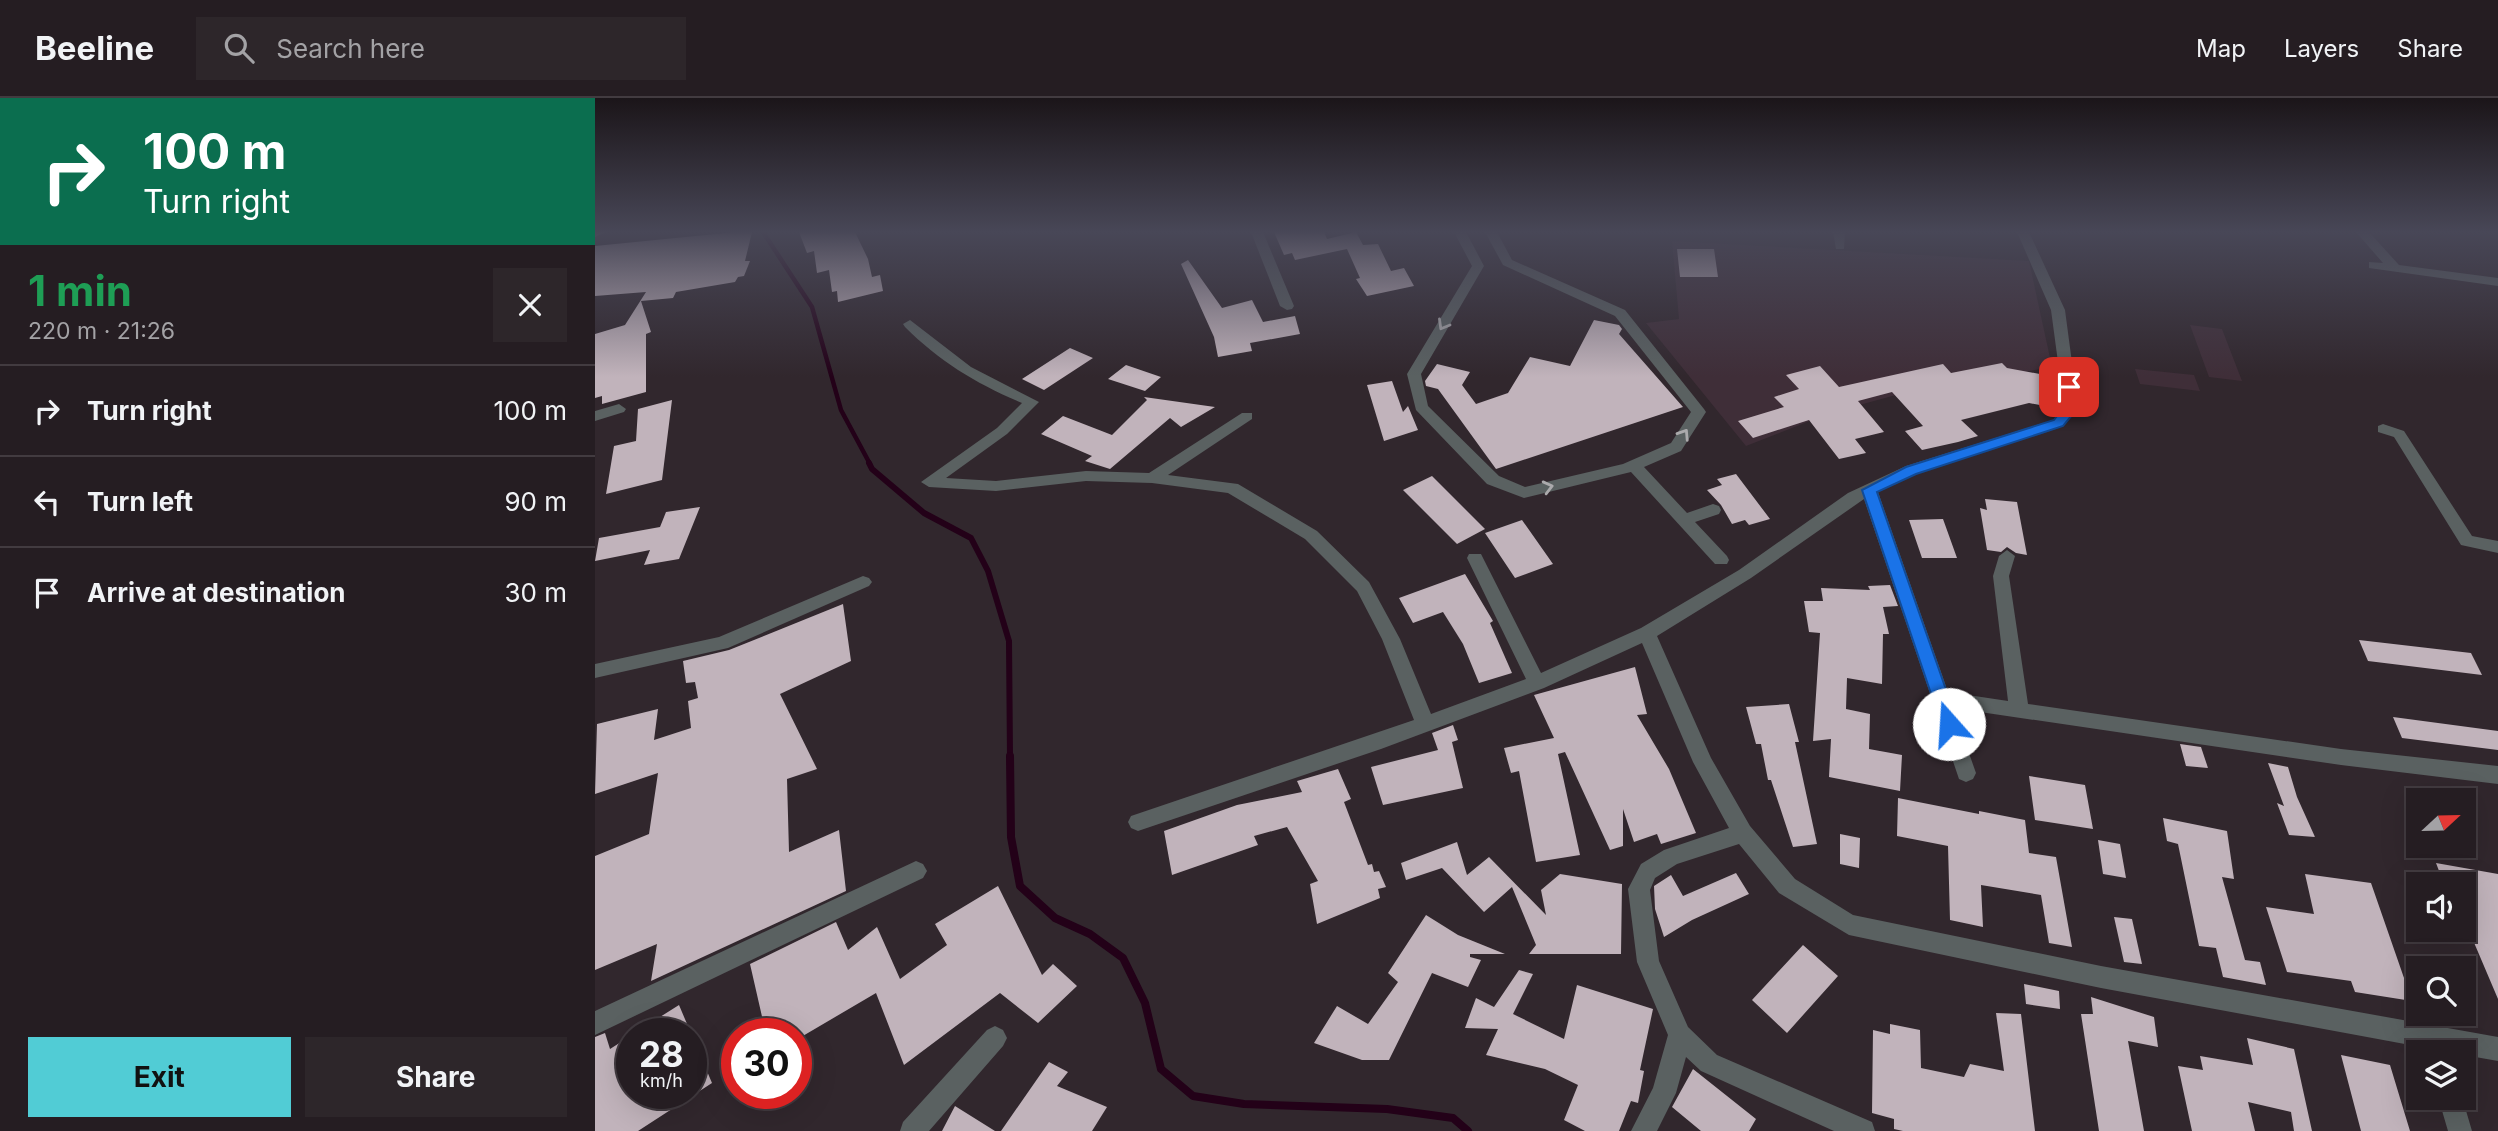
<!DOCTYPE html>
<html lang="en">
<head>
<meta charset="utf-8">
<style>
  body { margin:0; font-family:Inter,sans-serif; background:#2d262a; color:#f1f3f6; height:100vh; display:flex; flex-direction:column; font-size:26px; white-space:nowrap }
  * { box-sizing:border-box; margin:0 }
  p { font-size:23px; color:#a3a2a5 }
  .icon { flex:none; width:38px; height:38px; fill:none; stroke:currentColor; stroke-width:2; stroke-linecap:round; stroke-linejoin:round }
  .map { position:relative; flex:1; overflow:hidden }
  .sheet { display:flex; flex-direction:column; background:#251d22; width:595px }
  .sheet>* { flex:none }
  .top-card { background:#0b6e4f; color:#fff; overflow:hidden }
  .needle { width:46px; rotate:68deg }
  .buttons { position:absolute; left:1811px; top:690px; display:grid; gap:14px }
  .buttons a { display:grid; place-items:center; width:70px; height:70px; border-radius:0px; background:#251d22; box-shadow:0 7px 28px #0002,0 0 0 2px #423b40; font-size:35px }
  .speed { position:absolute; left:21px; top:920px; display:flex; gap:14px; font-size:35px; font-weight:700; text-align:center }
  .speed>* { display:grid; place-content:center; width:91px; height:91px; border-radius:50%; background:#251d22; box-shadow:0 7px 28px #0002,0 0 0 2px #423b40; line-height:1 }
  .speed small { font-size:18px; font-weight:400 }
  .speed .limit { border:10px solid #d22; background:#fff; color:#111 }
  .pin { position:absolute; display:grid; place-items:center; width:60px; height:60px; color:#fff; margin:-30px; border-radius:14px; box-shadow:0 4px 10px #0006 }
  .me { position:absolute; width:77px; margin:-38px; rotate:341deg; stroke-linejoin:round; filter:drop-shadow(0 0 5px #0008) }
  .turn { display:flex; align-items:center; gap:24px; height:147px; padding:0 28px; font-size:32px }
  .turn .icon { width:91px; height:91px; stroke-width:2.5 }
  .turn b { display:block; font-size:49px; line-height:60px }
  .round { display:grid; place-items:center; flex:none; width:74px; height:74px; border-radius:0px; background:#2d262a }
  .headline { display:flex; align-items:center; justify-content:space-between; height:119px; padding:0 28px }
  h1 { font-size:42px; font-weight:700; line-height:52px; color:#1e9e55 }
  .primary-button { display:flex; gap:14px; margin-top:auto; padding:14px 28px }
  .primary-button a { flex:1; height:80px; border-radius:0px; background:#51ccd5; color:#111; font-size:28px; font-weight:700; line-height:80px; text-align:center }
  .primary-button a+a { background:#2d262a; color:#f1f3f6 }
  ul { padding:0; list-style:none }
  li { display:flex; align-items:center; gap:21px; height:91px; padding:0 28px; border-top:2px solid #423b40 }
  li div { flex:1 }
  li b { display:block; font-size:26px }
  li em { font-style:normal }
  header { display:flex; align-items:center; gap:42px; box-sizing:border-box; height:98px; padding:0 35px; background:#251d22; border-bottom:2px solid #423b40 }
  header strong { font-size:33px }
  nav { display:flex; gap:38px; margin-inline-start:auto; font-size:24px }
  .search { width:490px; height:63px; background:#2d262a; display:flex; align-items:center; gap:18px; box-sizing:border-box; padding:0 24px; border-radius:0px; color:#a3a2a5; font-size:26px }
  main { display:flex; flex:1; min-height:0 }
  .map>svg:first-child { display:block }
  .built { fill:#3f2e38 }
  .lines { fill:none; stroke-linecap:round; stroke-linejoin:round }
  .stream-far2 { stroke:#230118; stroke-width:4.5 }
  .stream-far1 { stroke:#230118; stroke-width:6 }
  .stream { stroke:#230118; stroke-width:8 }
  .building { fill:#c1b3bb }
  .minor { fill:#5a6161; fill-rule:evenodd }
  .major { fill:#889697; fill-rule:evenodd }
  .oneway { stroke:#abaaac }
  .route { fill:#1a73e8; stroke:#114b97; stroke-width:2 }
</style>
</head>
<body>
<header>
<strong>Beeline</strong>
<div class="search"><svg class="icon" aria-label="search" viewBox="0 0 24 24"><circle cx="10" cy="10" r="6"/><path d="M15 15l6 6"/></svg>Search here</div>
<nav><a>Map</a><a>Layers</a><a>Share</a></nav>
</header>
<main>
<section class="sheet">
<div class="top-card">
<div class="turn"><svg class="icon" aria-label="right" viewBox="0 0 24 24"><path d="M7 20v-9h11M14 6l5 5-5 5"/></svg><div><b>100 m</b>Turn right</div></div>
</div>
<div class="headline"><div><h1>1 min</h1><p>220 m · 21:26</p></div><a class="round"><svg class="icon" aria-label="close" viewBox="0 0 24 24"><path d="M6 6l12 12M18 6L6 18"/></svg></a></div>
<ul>
<li><svg class="icon" aria-label="right" viewBox="0 0 24 24"><path d="M7 20v-9h11M14 6l5 5-5 5"/></svg><div><b>Turn right</b></div><em>100 m</em></li>
<li><svg class="icon" aria-label="left" viewBox="0 0 24 24"><path d="M17 20v-9H6M10 6l-5 5 5 5"/></svg><div><b>Turn left</b></div><em>90 m</em></li>
<li><svg class="icon" aria-label="arrive" viewBox="0 0 24 24"><path d="M6 21V4h12l-3 4 3 4H6"/></svg><div><b>Arrive at destination</b></div><em>30 m</em></li>
</ul>
<div class="primary-button"><a>Exit</a><a>Share</a></div>
</section>
<div class="map">
<svg width="1903" height="1033" viewBox="0 0 1903 1033">
  <rect width="100%" height="100%" fill="#31272d"/>
  <path class="built" d="M1077 143 1434 163 1457 269 1301 297 1235 315 1151 348 1051 225 1084 221Z
    M1595 227 1627 231 1647 283 1614 279Z
    M1540 271 1599 277 1605 293 1545 286Z"/>
  <g class="lines">
    <path class="stream-far2" d="M168 134 217 209 246 312 275 366"/>
    <path class="stream-far1" d="M274 365 277 371 329 415 376 440 393 473 414 543 415 660"/>
    <path class="stream" d="M415 658 416 739 425 788 460 820 495 836 528 860 550 905 566 971 598 998 649 1006 792 1011 858 1020 873 1033"/>
  </g>
  <path class="building" d="M141 134H157L150 163H155L149 178 143 179 140 184 81 194 78 200 46 203 56 234 51 236V294L7 306V298L0 300V236L30 227 51 194 0 198V148Z
    M204 134H260L273 161 277 179 285 177 288 193 243 204 242 193 237 194 234 172 222 175 219 153 212 155Z
    M679 134H729L732 141 761 134 768 147 783 146 796 173 809 170 819 188 772 198 761 181 765 180 752 151 700 162 697 155 689 157Z
    M1082 151H1119L1123 179H1085Z
    M593 162 627 210 657 202 668 224 700 218 705 236 655 245 657 253 623 259 619 239 586 166Z
    M999 222 1024 227 1027 231 1024 236 1088 309 901 371 843 291 831 288 830 283 842 266 875 274 867 287 881 306 913 295 935 259 975 268Z
    M475 250 498 260 449 292 427 281Z
    M1407 265 1412 270 1450 277V308L1434 305 1366 322 1383 338 1363 344 1327 352 1310 333 1328 328 1297 294 1263 303 1289 334 1260 341 1271 355 1244 361 1214 322 1158 340 1143 323 1189 309 1179 299 1204 291 1191 277 1225 268 1244 289 1348 266 1356 275Z
    M531 267 566 279 550 293 513 281Z
    M797 283 808 314 813 308 823 332 789 343 772 287Z
    M549 299 620 309 586 329 575 320 515 371 490 363 497 358 446 336 468 318 517 337 552 302Z
    M77 302 67 382 11 396 19 348 41 343 43 311Z
    M1141 376 1175 421 1154 427 1150 422 1137 426 1126 407 1112 392 1127 387 1122 381Z
    M837 378 890 431 862 446 808 392Z
    M1390 401 1422 404 1432 457 1421 455 1412 449 1406 454 1392 452 1385 410 1392 412Z
    M105 409 84 461 49 467 55 452 0 463 4 440 65 429 71 414Z
    M1348 421 1362 460H1327L1314 422Z
    M927 422 958 466 920 480 890 435Z
    M870 476 898 523 895 525 917 575 884 585 868 546 848 514 818 525 804 500Z
    M1295 487 1303 508 1288 509 1294 536H1288L1287 586 1252 580 1251 611 1275 616 1274 651 1307 657 1305 693 1234 679 1236 641 1218 643 1225 535 1214 534 1209 503H1228L1226 490 1275 492 1273 488Z
    M248 506 256 563 185 596 222 671 192 681 194 754 244 732 251 793 56 883 62 846 0 872V758L54 736 63 675 0 696 2 626 63 611 59 642 96 630 93 603 103 600 100 584 91 585 88 563 134 552Z
    M1764 542 1876 555 1887 577 1773 563Z
    M1040 569 1052 616 1042 617 1074 671 1101 735 1066 746 1062 736 1039 744 1028 711V748L1015 752 970 654 963 656 985 757 941 764 924 673 916 675 909 650 959 640 939 597Z
    M1194 606 1204 644H1200L1222 746 1198 749 1176 682H1173L1166 646H1161L1151 609Z
    M1798 619 1903 633V652L1807 640Z
    M858 627 863 642 857 644 868 690 788 707 776 669 843 652 837 635Z
    M1585 646 1606 649 1613 670 1591 668Z
    M1673 665 1693 669 1702 699 1720 739 1694 737 1682 705 1689 708Z
    M743 671 756 701 749 704 773 767 777 766 779 774 784 773 791 789 783 791 785 800 722 826 715 786 723 783 692 729 659 738 663 747 577 777 569 733 642 707 707 694 702 683Z
    M1434 678 1490 687 1498 731 1440 722Z
    M1303 700 1384 716V713L1430 722 1434 755 1461 759 1477 849 1454 845 1446 797 1386 787 1388 829 1355 822 1353 748 1302 738Z
    M1568 720 1632 733 1639 781 1627 779 1650 862 1665 864 1671 887 1628 879 1621 850 1604 848 1583 746 1572 743Z
    M1245 736 1265 740 1264 770 1245 766Z
    M1503 742 1525 746 1531 780 1508 776Z
    M862 744 872 777 894 759 951 817 946 792 965 776 1027 786 1026 856H934L941 847 917 789 889 814 847 770 811 782 806 765Z
    M1841 765 1903 776V901L1869 821V786H1849Z
    M1141 775 1154 796 1097 822 1069 839 1060 811 1059 788 1076 777 1088 798Z
    M1710 776 1776 785 1817 903 1760 894 1756 883 1692 874 1671 809 1719 816Z
    M403 788 447 877 458 866 482 888 443 925 405 895 309 967 281 895 201 942V936H171L155 866 241 824 253 852 282 829 305 881 352 847 340 826Z
    M831 817 863 837 910 856H875V859L886 862 873 889 837 875 794 962H767L719 945 742 908 773 926 803 884 793 875Z
    M1519 819 1537 821 1547 866 1529 864Z
    M1208 847 1243 878 1192 935 1157 902Z
    M924 872 938 876 918 916 969 941 982 887 1058 911 1045 972 1049 973 1043 1005 1036 1003 1024 1033H990L969 1022 983 987 950 971 891 957 903 931 870 930 881 900 899 909Z
    M1429 886 1464 893 1465 911 1431 906Z
    M1496 899 1559 919 1563 949 1533 943 1549 1033H1504L1486 916H1498Z
    M84 907 117 985 43 1033H0V939L10 935 15 951 37 937V996H96V936H38Z
    M1401 915 1426 916 1440 1033H1308L1299 1031V1021L1277 1015 1278 932 1295 936V926L1325 932 1326 970 1369 979 1375 966 1409 973Z
    M1652 940 1699 951 1717 1033H1699L1696 1014 1653 1004 1660 1033H1597L1583 968 1608 972 1605 958 1658 967Z
    M1746 957 1795 967 1815 1033H1766Z
    M454 964 473 974 462 988 512 1009 497 1033H406Z
    M1098 971 1161 1021 1154 1033H1106L1077 1009Z
    M360 1008 400 1033H347Z"/>
  <g class="lines">
    <path class="minor" d="M656 134H668L699 208 697 211 692 212 685 208Z
      M859 134H871L889 168 826 276 833 308 904 378 930 389 1028 366 1076 345 1096 314 1020 218 908 167 890 134H902L917 162 1030 212 1109 311 1111 314 1086 353 1049 369 1092 415 1118 406 1124 408 1126 412 1124 416 1100 424 1132 458 1134 462 1132 466H1120L1036 374 929 400 892 386 821 312 812 276 877 168Z
      M1238 134H1250L1249 151H1241Z
      M1422 134H1434L1470 212 1483 310 1468 328 1321 376 1283 394 1353 594 1413 603 1398 478 1404 458 1412 452 1420 458 1414 478 1433 606 1746 651 1903 668V686L1746 667 1358 610 1381 675 1378 681 1371 684 1364 681 1269 401 1156 480 1062 538 1116 660 1155 728 1200 781 1258 817 1506 868 1903 939V963L1869 957V954H1853L1506 890 1254 837 1184 795 1144 746 1082 766 1060 780 1055 792 1064 863 1093 929 1122 957 1277 1024 1280 1033H1239L1106 973 1091 959 1081 995 1062 1033H1036L1058 990 1073 937 1042 864 1033 791 1046 766 1069 752 1134 730 1098 664 1047 545 949 590 786 651 543 733 536 730 533 724 536 718 819 622 787 541 762 493 710 441 633 395 557 385 491 383 401 393 334 389 326 384 402 330 427 305C382 286 345 264 310 229L308 226 315 222 376 269 444 304 412 336 351 380 401 383 491 373 554 375 647 315H657V321L573 377 643 386 722 433 774 484 805 541 836 616 931 581 872 460 874 456H886L946 575 1046 530 1144 472 1253 395 1311 368 1458 322 1469 309 1456 212Z
      M1761 134H1774L1804 167 1903 180V188L1774 170V164L1788 165Z
      M24 306 31 311 29 314 0 323V313Z
      M1788 326 1809 333 1877 438 1903 443V455L1866 447 1799 339 1783 334V328Z
      M268 478 274 480 277 484 274 488 133 550 0 580V566L124 539Z
      M321 763 328 766 332 773 328 780 0 937V913Z
      M400 928 408 932 412 940 408 948 334 1033H305L308 1024 392 932Z
      M1843 999H1867L1877 1033H1853Z"/>
    <path class="major" d="M0 134H11L0 139Z"/>
  </g>
  <defs><path id="oneway-chevron" d="M-2-3.5L2.5 0L-2 3.5" fill="none" stroke-width="1.6" stroke-linecap="round" stroke-linejoin="round" transform="scale(1.75)"/></defs>
  <g class="oneway">
    <use href="#oneway-chevron" transform="translate(848 227) rotate(120)"/>
    <use href="#oneway-chevron" transform="translate(1089 336) rotate(-57)"/>
    <use href="#oneway-chevron" transform="translate(953 389) rotate(-14)"/>
  </g>
  <linearGradient id="sky" x2="0" y2="1"><stop stop-color="#1b1519"/><stop offset="0.48" stop-color="#484757"/><stop offset="1" stop-color="#484757" stop-opacity="0"/></linearGradient>
  <rect width="1903" height="279" fill="url(#sky)"/>
  <path class="route" d="M1474 285 1481 289 1483 310 1468 328 1321 376 1282 394 1363 626 1354 633 1348 631 1267 392 1311 369 1459 322 1469 309 1468 289Z"/>
</svg>
<div class="buttons">
<a><svg class="needle" viewBox="-14 -14 28 28"><path d="M0-13l5 13h-10z" fill="#e53935"/><path d="M0 13l5-13h-10z" fill="#a3a2a5"/></svg></a>
<a><svg class="icon" aria-label="sound" viewBox="0 0 24 24"><path d="M4 9h4l5-4v14l-5-4H4zM17 9q2 3 0 6"/></svg></a>
<a><svg class="icon" aria-label="search" viewBox="0 0 24 24"><circle cx="10" cy="10" r="6"/><path d="M15 15l6 6"/></svg></a>
<a><svg class="icon" aria-label="layers" viewBox="0 0 24 24"><path d="M12 4l9 5-9 5-9-5zM3 14l9 5 9-5"/></svg></a>
</div>
<div class="speed"><div>28<small>km/h</small></div><div class="limit">30</div></div>
<div class="pin" style="left:1474px;top:289px;background:#d93025"><svg class="icon" aria-label="arrive" viewBox="0 0 24 24"><path d="M6 21V4h12l-3 4 3 4H6"/></svg></div>
<svg class="me" style="left:1354px;top:626px" viewBox="-20 -20 40 40"><circle r="19" fill="#fff"/><path d="M0-13L10 11 0 6-10 11z" fill="#1a73e8"/></svg>
</div>
</main>
</body>
</html>
